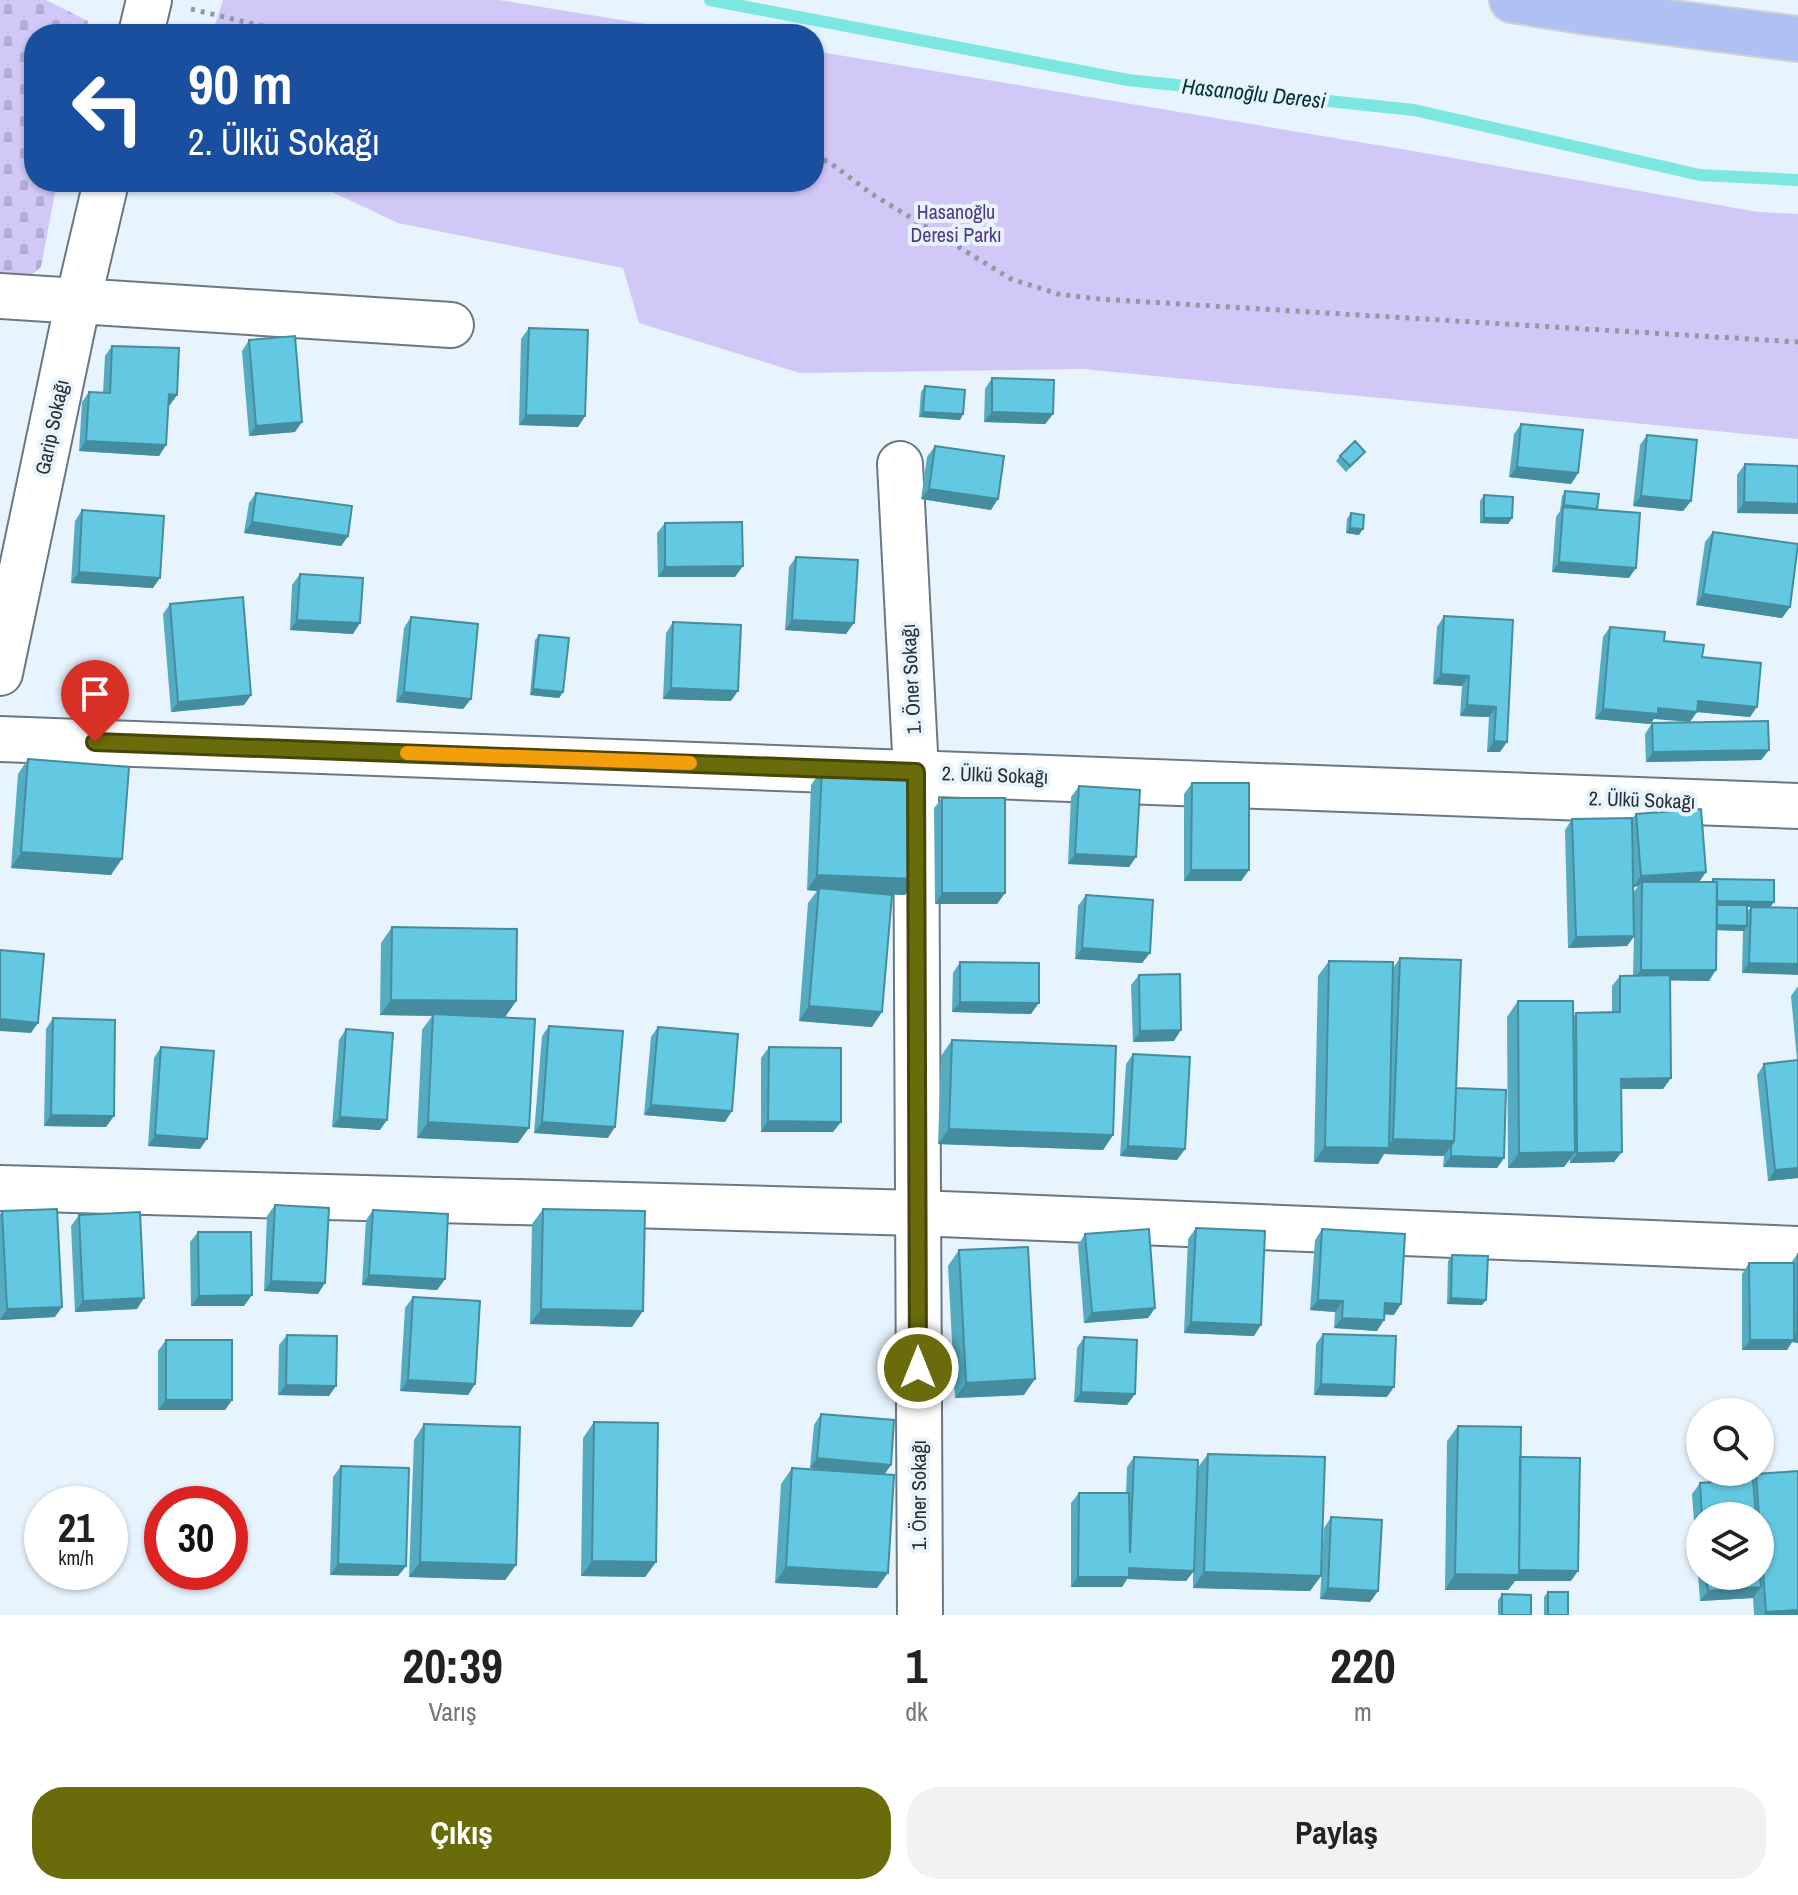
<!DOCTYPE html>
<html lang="tr">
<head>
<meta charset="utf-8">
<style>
  body { margin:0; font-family:"Archivo Narrow",sans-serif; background:#f2f2f2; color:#222; height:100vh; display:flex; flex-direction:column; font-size:30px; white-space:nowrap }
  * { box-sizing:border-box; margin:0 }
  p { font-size:26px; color:#767676 }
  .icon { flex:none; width:44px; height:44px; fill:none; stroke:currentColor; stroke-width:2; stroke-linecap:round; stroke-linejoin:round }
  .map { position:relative; height:1615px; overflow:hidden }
  .side { display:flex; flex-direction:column; background:#fff; flex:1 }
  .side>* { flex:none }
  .top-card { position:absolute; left:24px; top:24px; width:800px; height:168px; border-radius:32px; box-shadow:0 2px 6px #0004; background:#1a4fa0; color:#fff; overflow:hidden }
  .tools { position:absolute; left:1686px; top:1398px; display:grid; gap:16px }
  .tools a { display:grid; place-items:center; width:88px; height:88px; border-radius:50%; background:#fff; box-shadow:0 2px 6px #0004; font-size:40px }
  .speed { position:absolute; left:24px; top:1486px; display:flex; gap:16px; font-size:40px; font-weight:700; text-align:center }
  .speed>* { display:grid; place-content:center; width:104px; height:104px; border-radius:50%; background:#fff; box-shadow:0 2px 6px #0004; line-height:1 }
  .speed small { font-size:20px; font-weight:400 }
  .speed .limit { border:12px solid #d22; background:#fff; color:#111 }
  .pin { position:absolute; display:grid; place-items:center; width:68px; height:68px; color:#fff; margin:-82px -34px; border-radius:50% 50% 50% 0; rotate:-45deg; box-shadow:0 0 8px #0007 }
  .pin .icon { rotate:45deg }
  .me { position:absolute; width:88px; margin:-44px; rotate:0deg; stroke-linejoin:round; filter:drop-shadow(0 0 6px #0008) }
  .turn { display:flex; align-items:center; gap:28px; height:168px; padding:0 32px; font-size:36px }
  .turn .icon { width:104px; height:104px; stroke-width:2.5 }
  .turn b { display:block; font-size:56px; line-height:68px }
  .eta { display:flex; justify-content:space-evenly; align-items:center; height:136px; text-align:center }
  .eta b { font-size:48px; font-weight:800; line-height:56px }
  .button { display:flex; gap:16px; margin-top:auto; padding:16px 32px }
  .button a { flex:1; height:92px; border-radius:32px; background:#6a6b0b; color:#fff; font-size:32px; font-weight:800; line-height:92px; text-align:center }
  .button a+a { background:#f2f2f2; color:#222 }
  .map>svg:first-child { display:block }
  .cemetery { fill:url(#cemetery-stones) }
  .park { fill:#d2c8f7 }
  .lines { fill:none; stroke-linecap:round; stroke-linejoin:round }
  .stream { stroke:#7ce7e0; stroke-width:12 }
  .minor-casing { stroke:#6a7884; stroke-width:48 }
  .major-casing { stroke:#d0d1d2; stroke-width:48 }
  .path { stroke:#909aa2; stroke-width:5; stroke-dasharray:4 6; stroke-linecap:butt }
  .minor { stroke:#fff; stroke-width:44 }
  .major { stroke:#afc1f4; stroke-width:44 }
  .wall { fill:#55acc2; fill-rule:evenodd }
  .shaded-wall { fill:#458c9e }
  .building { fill:#63c8e1; stroke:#458c9e; stroke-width:2 }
  .route-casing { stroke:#454607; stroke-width:20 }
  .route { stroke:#6a6b0b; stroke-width:14 }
  .slow { stroke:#f59e0b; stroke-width:14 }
  .labels { text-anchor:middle; stroke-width:8; stroke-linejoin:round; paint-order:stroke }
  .park-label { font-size:20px; fill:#503687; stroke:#e7f4fe }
  .street-label { font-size:20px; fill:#282e33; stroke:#e7f4fe }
  .water-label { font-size:22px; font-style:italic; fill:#003331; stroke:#e7f4fe }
</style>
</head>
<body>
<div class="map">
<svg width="1798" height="1615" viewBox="0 0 1798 1615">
  <defs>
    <pattern id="cemetery-stones" width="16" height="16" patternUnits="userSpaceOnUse" patternTransform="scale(2)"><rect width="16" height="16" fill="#d2c8f7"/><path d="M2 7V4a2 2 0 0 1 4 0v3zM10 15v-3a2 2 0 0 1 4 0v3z" fill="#b4acd4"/></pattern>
  </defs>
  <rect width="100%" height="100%" fill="#e7f4fe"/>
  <path class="cemetery" d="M0 0H46L88 21 85 34H34V182H57L41 267 27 278 0 276Z"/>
  <path class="park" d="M223 0H499L708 34H212Z
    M814 51 1419 152 1758 212 1798 214V439L1083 369 800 373 639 323 623 268 398 223 311 182H814Z"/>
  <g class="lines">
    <path class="stream" d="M710 0 1128 80 1414 110 1700 175 1798 180"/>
    <defs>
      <path id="minor" d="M141 34 149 0
        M0 296 451 325
        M900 464 916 772 920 1615
        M0 673 78 301 106 182
        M0 739 1798 806
        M0 1188 917 1213 1798 1249"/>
      <path id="major" d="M1512 0 1594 13 1798 39"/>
    </defs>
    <use href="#minor" class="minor-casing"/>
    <use href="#major" class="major-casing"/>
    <path class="path" d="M191 9 295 34
      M814 157 829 162 872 194 1011 279 1058 294 1099 299 1798 342"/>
    <use href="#minor" class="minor"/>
    <use href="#major" class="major"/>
  </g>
  <path class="wall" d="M529 328 585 416 578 427 519 425 521 339Z
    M249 340 295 432 249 436 242 351Z
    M112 346 177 395 169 405 166 445 159 456 79 451 82 402 89 392 103 393 105 356Z
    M992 378 1053 414 1045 424 984 422 985 389Z
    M925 386 963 414 960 420 919 417 921 392Z
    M1521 424 1578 473 1571 484 1509 477 1514 434Z
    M1647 435 1691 501 1683 511 1633 506 1640 445Z
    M935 446 991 510 921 499 927 457Z
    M1340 456 1361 457 1346 472 1336 461Z
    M1745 464 1798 466 1737 513V475Z
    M1565 491 1629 578 1552 572 1556 517 1560 511 1562 496Z
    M256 493 348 536 341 546 244 533 249 503Z
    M1484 495 1512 518 1508 524 1480 523V501Z
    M82 510 153 588 71 583 75 521Z
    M1351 513 1359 535 1346 533 1347 519Z
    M665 523 735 577H658L657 533Z
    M1713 532 1790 607 1782 618 1696 605 1705 542Z
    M796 557 846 634 785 630 789 567Z
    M300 574 353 634 290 630 292 585Z
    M170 604 251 695 244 705 171 712 163 614Z
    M1444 616 1513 620 1500 752H1487L1489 717 1460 716 1462 686 1433 684 1437 627Z
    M411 617 471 699 463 709 396 702 404 628Z
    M673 622 731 701 663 699 666 633Z
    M1610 627 1664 641 1702 657 1750 717 1697 712 1654 719 1650 724 1595 719 1603 637Z
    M539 635 563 692 559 698 530 695 535 640Z
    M1652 723 1769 750 1761 760 1646 762 1645 734Z
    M28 759 111 875 11 868 18 774Z
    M822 769 916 879 905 895 881 894 872 1027 799 1021 808 903 817 891 807 890 811 785Z
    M1192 783 1249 870 1241 881H1184V794Z
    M1079 786 1136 857 1129 867 1068 864 1071 797Z
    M942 798 1005 893 997 904H935L934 808Z
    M1636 814 1706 872 1699 882H1711L1713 879 1774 902 1770 907H1747V912L1751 907 1798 908 1742 973 1743 931 1717 930 1709 981 1670 980 1671 1078 1663 1089H1621L1614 1162 1570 1163V1159L1564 1167 1508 1168 1507 1017 1518 1001 1573 1017 1576 1013 1612 1012V986L1620 976 1633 975 1634 937 1627 946 1568 948 1565 830 1572 819H1632ZM1638 886 1634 892V915L1633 887Z
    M1086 895 1150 953 1142 963 1075 959 1078 906Z
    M392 927 516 1001 505 1017 477 1016 518 1143 417 1138 422 1030 432 1016 380 1015 381 943Z
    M1400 958 1456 1088 1504 1158 1497 1168 1443 1167 1444 1156 1384 1154 1378 1164 1314 1162 1318 976 1329 961 1393 968Z
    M960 962 1031 1014 952 1012 953 973Z
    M1139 975 1174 1041 1133 1042 1131 985Z
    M1798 986V1178L1768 1181 1757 1075 1764 1064 1797 1060 1791 996Z
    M53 1018 106 1127 44 1126 46 1029Z
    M549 1026 608 1138 534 1133 542 1036Z
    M658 1027 725 1122 644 1115 651 1037Z
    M346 1029 380 1130 332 1127 339 1040Z
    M952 1040 1113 1135 1103 1150 938 1144 941 1056Z
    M161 1047 200 1149 148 1146 154 1058Z
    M769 1047 833 1132H761V1058Z
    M1133 1054 1185 1149 1177 1160 1120 1156 1126 1064Z
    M275 1205 318 1294 264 1291 267 1216Z
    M543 1209 632 1327 530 1324 532 1224Z
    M373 1210 445 1279 437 1290 362 1285 366 1220Z
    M2 1211 55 1317 0 1320V1214Z
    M79 1215 137 1309 75 1312 71 1226Z
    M1196 1228 1254 1336 1184 1333 1188 1239Z
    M1322 1229 1394 1315 1385 1314 1377 1331 1334 1328 1335 1312 1310 1310 1315 1240Z
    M198 1232 244 1306H191L190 1242Z
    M1085 1234 1155 1308 1148 1318 1084 1323 1078 1245Z
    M959 1250 1024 1395 955 1398 948 1266Z
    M1798 1253V1343L1792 1342 1787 1350H1742V1274L1749 1263H1791Z
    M1452 1255 1486 1300 1482 1305 1447 1304 1448 1261Z
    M413 1297 475 1384 468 1395 400 1391 405 1308Z
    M1323 1334 1387 1397 1314 1395 1316 1344Z
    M287 1335 329 1396 278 1395 279 1345Z
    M1084 1337 1127 1405 1074 1402 1077 1348Z
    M166 1340 232 1400 225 1410H158V1351Z
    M821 1414 891 1465 884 1474 877 1588 775 1583 781 1484 792 1468 849 1472 810 1468 814 1425Z
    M594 1422 656 1562 645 1577 581 1576 583 1438Z
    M424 1424 516 1565 505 1580 409 1577 414 1440Z
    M1458 1426 1520 1457 1571 1581H1515L1508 1590H1445L1447 1441Z
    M1208 1454 1321 1576 1310 1591 1193 1588V1571L1186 1581 1127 1579 1122 1587H1071V1503L1079 1493H1126L1127 1467 1134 1457 1198 1467Z
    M341 1466 406 1566 398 1576 330 1575 333 1477Z
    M1756 1474 1798 1615H1754L1753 1598 1700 1601 1692 1494 1700 1483 1753 1479ZM1700 1516H1760V1576H1700Z
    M1331 1517 1378 1591 1370 1602 1320 1599 1324 1528Z
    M1548 1592 1568 1615H1544V1597Z
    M1502 1594 1531 1615H1498V1600Z"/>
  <path class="shaded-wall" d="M169 394 177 395 170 405H162Z
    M923 412 963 414 960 420 919 417Z
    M992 412 1053 414 1045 424 984 422Z
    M526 415 585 416 578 427 519 425Z
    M302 422 295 432 249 436 256 426Z
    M86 441 166 445 159 456 79 451Z
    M1517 467 1578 473 1571 484 1509 477Z
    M929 489 998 499 991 510 921 499Z
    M1641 496 1691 501 1683 511 1633 506Z
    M1744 502 1798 504V514L1737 513Z
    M1484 518H1512L1508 524 1480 523Z
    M252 522 348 536 341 546 244 533Z
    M1350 528 1363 529 1359 535 1346 533Z
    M1559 562 1636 568 1629 578 1552 572Z
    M743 566 735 577H658L665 567Z
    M79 572 160 578 153 588 71 583Z
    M1703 594 1790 607 1782 618 1696 605Z
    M297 620 360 623 353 634 290 630Z
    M792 620 854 623 846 634 785 630Z
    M1441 674 1469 676 1462 686 1433 684Z
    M671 688 738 691 731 701 663 699Z
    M533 689 563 692 559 698 530 695Z
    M404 692 471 699 463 709 396 702Z
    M251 695 244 705 171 712 178 702Z
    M1698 701 1757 707 1750 717 1697 712 1690 722 1654 719 1650 724 1595 719 1603 709 1658 708Z
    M1467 705 1496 707 1489 717 1460 716Z
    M1494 741 1507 742 1500 752H1487Z
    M1769 750 1761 760 1646 762 1653 752Z
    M21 852 122 859 111 875 11 868Z
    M1075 854 1136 857 1129 867 1068 864Z
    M1191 870H1249L1241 881H1184Z
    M1706 872 1699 882H1642L1638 886 1633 887 1641 876Z
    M817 875 916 879 905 895 819 891V888L817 891 807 890Z
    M942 893H1005L997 904H935Z
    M1713 901 1774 902 1770 907H1717Z
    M1717 925 1747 926 1744 931 1713 930Z
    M1634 936 1627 946 1568 948 1576 937Z
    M1082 948 1150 953 1142 963 1075 959Z
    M1749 963 1798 964V975L1742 973Z
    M1641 970H1716L1709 981 1633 980Z
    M391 1000 516 1001 505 1017 380 1015Z
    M960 1002 1039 1003 1031 1014 952 1012Z
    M809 1006 882 1012 872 1027 799 1021Z
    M0 1019 38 1023 31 1033 0 1031Z
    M1181 1030 1174 1041 1133 1042 1140 1031Z
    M1671 1078 1663 1089H1613L1621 1079Z
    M651 1105 732 1111 725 1122 644 1115Z
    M51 1115 114 1116 106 1127 44 1126Z
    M340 1117 387 1120 380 1130 332 1127Z
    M768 1121 841 1122 833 1132H761Z
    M428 1122 529 1128 518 1143 417 1138Z
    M542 1122 615 1127 608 1138 534 1133Z
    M949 1129 1113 1135 1103 1150 938 1144Z
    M155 1135 207 1139 200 1149 148 1146Z
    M1393 1139 1454 1141 1444 1156 1384 1154 1378 1164 1314 1162 1325 1147 1387 1148Z
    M1128 1146 1185 1149 1177 1160 1120 1156Z
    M1575 1152 1564 1167 1508 1168 1519 1153Z
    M1622 1152 1614 1162 1570 1163 1577 1153Z
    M1451 1156 1504 1158 1497 1168 1443 1167Z
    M1798 1168V1178L1768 1181 1775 1170Z
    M369 1275 445 1279 437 1290 362 1285Z
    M271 1281 325 1283 318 1294 264 1291Z
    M252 1295 244 1306H191L199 1296Z
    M144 1298 137 1309 75 1312 83 1301Z
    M1451 1298 1486 1300 1482 1305 1447 1304Z
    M1318 1300 1343 1301 1335 1312 1310 1310Z
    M1385 1303 1401 1304 1394 1315 1378 1314Z
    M62 1307 55 1317 0 1320 7 1309Z
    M1155 1308 1148 1318 1084 1323 1092 1313Z
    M541 1309 643 1311 632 1327 530 1324Z
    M1342 1318 1384 1320 1377 1331 1334 1328Z
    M1191 1322 1261 1325 1254 1336 1184 1333Z
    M1797 1332H1798V1343L1792 1342 1787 1350H1742L1750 1340H1791Z
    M1035 1379 1024 1395 955 1398 966 1383Z
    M408 1380 475 1384 468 1395 400 1391Z
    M1321 1384 1394 1387 1387 1397 1314 1395Z
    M286 1385 336 1386 329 1396 278 1395Z
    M1081 1392 1135 1394 1127 1405 1074 1402Z
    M166 1400H232L225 1410H158Z
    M817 1458 891 1465 884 1475 810 1468Z
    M592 1561 656 1562 645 1577 581 1576Z
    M420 1562 516 1565 505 1580 409 1577Z
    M338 1564 406 1566 398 1576 330 1575Z
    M786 1567 888 1573 877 1588 775 1583Z
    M1129 1568 1194 1571 1186 1581 1127 1579 1122 1587H1071L1078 1577Z
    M1515 1570 1578 1571 1571 1581H1515L1508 1590H1445L1455 1574Z
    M1204 1572 1321 1576 1310 1591 1193 1588Z
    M1761 1587 1753 1598 1700 1601 1708 1591Z
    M1328 1588 1378 1591 1370 1602 1320 1599Z
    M1798 1610V1615H1764L1766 1612Z"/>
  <path class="building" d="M529 328 588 330 585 416 526 415Z
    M295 336 302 422 256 426 249 340Z
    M112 346 179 348 177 395 169 394 166 445 86 441 89 392 110 393Z
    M992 378 1054 380 1053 414 992 412Z
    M925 386 965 390 963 414 923 412Z
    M1521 424 1583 430 1578 473 1517 467Z
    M1647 435 1697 440 1691 501 1641 496Z
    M1355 441 1365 452 1350 466 1340 456Z
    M935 446 1004 456 998 499 929 489Z
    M1745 464 1798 466V504L1744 502Z
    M1565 491 1599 494 1597 509 1564 505Z
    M256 493 352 506 348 536 252 522Z
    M1484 495 1513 497 1512 518H1484Z
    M1563 507 1640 513 1636 568 1559 562Z
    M82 510 164 516 160 578 79 572Z
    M1351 513 1364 515 1363 529 1350 528Z
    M742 522 743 566 665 567V523Z
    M1713 532 1798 544 1790 607 1703 594Z
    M796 557 858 560 854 623 792 620Z
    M300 574 363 578 360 623 297 620Z
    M243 597 251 695 178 702 170 604Z
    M1444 616 1513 620 1507 742 1494 741 1496 707 1467 705 1469 676 1441 674Z
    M411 617 478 624 471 699 404 692Z
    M673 622 741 625 738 691 671 688Z
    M1610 627 1665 632 1664 641 1704 645 1702 657 1761 663 1757 707 1698 701 1697 712 1658 708V714L1603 709Z
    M539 635 569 638 563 692 533 689Z
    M1768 721 1769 750 1653 752 1652 723Z
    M28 759 129 767 122 859 21 852Z
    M822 769 921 774 916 879 817 875Z
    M1192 783H1249V870H1191Z
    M1079 786 1140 790 1136 857 1075 854Z
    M942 798H1005V893H942Z
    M1701 809 1706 872 1641 876 1636 814Z
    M1632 818 1634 936 1576 937 1572 819Z
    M1713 879 1774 880V902L1717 901V882H1713Z
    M1642 882H1717L1716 970H1641Z
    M819 888 892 895 882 1012 809 1006Z
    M1086 895 1153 900 1150 953 1082 948Z
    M1717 905H1747V926L1717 925Z
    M1751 907 1798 908V964L1749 963Z
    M392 927 517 929 516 1001 391 1000Z
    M0 950 44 954 38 1023 0 1019Z
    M1400 958 1461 960 1454 1141 1393 1139Z
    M1329 961 1393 962 1389 1148 1325 1147Z
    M960 962 1039 963V1003L960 1002Z
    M1180 974 1181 1030 1140 1031 1139 975Z
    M1670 975 1671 1078 1621 1079 1622 1152 1577 1153 1576 1013 1620 1012V976Z
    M1518 1001H1573L1575 1152 1519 1153Z
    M433 1014 535 1019 529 1128 428 1122Z
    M53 1018 115 1020 114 1116 51 1115Z
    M549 1026 623 1031 615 1127 542 1122Z
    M658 1027 738 1034 732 1111 651 1105Z
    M346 1029 393 1033 387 1120 340 1117Z
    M952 1040 1116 1046 1113 1135 949 1129Z
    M161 1047 214 1051 207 1139 155 1135Z
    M769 1047 841 1048V1122L768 1121Z
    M1133 1054 1190 1057 1185 1149 1128 1146Z
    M1798 1060V1168L1775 1170 1764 1064Z
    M1456 1088 1506 1090 1504 1158 1451 1156V1146L1454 1141Z
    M275 1205 329 1208 325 1283 271 1281Z
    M57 1209 62 1307 7 1309 2 1211Z
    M543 1209 645 1211 643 1311 541 1309Z
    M373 1210 448 1214 445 1279 369 1275Z
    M140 1212 144 1298 83 1301 79 1215Z
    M1196 1228 1265 1231 1261 1325 1191 1322Z
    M1149 1229 1155 1308 1092 1313 1085 1234Z
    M1322 1229 1405 1234 1401 1304 1385 1303 1384 1320 1342 1318 1343 1301 1318 1300Z
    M198 1232H251L252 1295 199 1296Z
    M1028 1247 1035 1379 966 1383 959 1250Z
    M1798 1253V1332H1797Z
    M1452 1255 1488 1256 1486 1300 1451 1298Z
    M1749 1263H1794V1340H1750Z
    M413 1297 480 1301 475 1384 408 1380Z
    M1323 1334 1396 1336 1394 1387 1321 1384Z
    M287 1335 337 1336 336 1386 286 1385Z
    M1084 1337 1137 1340 1135 1394 1081 1392Z
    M166 1340H232V1400H166Z
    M821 1414 894 1420 891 1465 817 1458Z
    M594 1422 658 1423 656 1562 592 1561Z
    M424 1424 520 1427 516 1565 420 1562Z
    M1458 1426 1521 1427 1519 1575 1455 1574Z
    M1208 1454 1325 1457 1321 1576 1204 1572Z
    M1134 1457 1198 1460 1194 1571 1129 1568V1577H1078L1079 1493H1129L1130 1553Z
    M1520 1457 1580 1458 1578 1571 1519 1570Z
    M341 1466 409 1468 406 1566 338 1564Z
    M792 1468 894 1475 888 1573 786 1567Z
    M1798 1471V1610L1766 1612 1756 1474Z
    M1753 1479 1756 1516H1702L1700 1483Z
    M1331 1517 1382 1520 1378 1591 1328 1588Z
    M1706 1576H1760L1761 1587 1708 1591Z
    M1548 1592H1568V1615H1548Z
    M1502 1594 1531 1595V1615H1502Z"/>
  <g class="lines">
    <defs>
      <path id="route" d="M95 742 916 772 918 1368"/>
    </defs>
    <use href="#route" class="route-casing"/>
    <use href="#route" class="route"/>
    <path class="slow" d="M407 753 690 763"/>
  </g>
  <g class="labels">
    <g class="park-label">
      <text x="956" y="219">Hasanoğlu<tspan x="956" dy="23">Deresi Parkı</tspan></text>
    </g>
    <g class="street-label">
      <text transform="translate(52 427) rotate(-78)" y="7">Garip Sokağı</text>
      <text transform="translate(911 679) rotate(-93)" y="7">1. Öner Sokağı</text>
      <text transform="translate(995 775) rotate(2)" y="7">2. Ülkü Sokağı</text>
      <text transform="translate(1642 800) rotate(2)" y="7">2. Ülkü Sokağı</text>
      <text transform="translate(919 1495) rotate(-90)" y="7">1. Öner Sokağı</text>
    </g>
    <g class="water-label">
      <text transform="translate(1254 93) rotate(6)" y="8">Hasanoğlu Deresi</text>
    </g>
  </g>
</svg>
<div class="tools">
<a><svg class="icon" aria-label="search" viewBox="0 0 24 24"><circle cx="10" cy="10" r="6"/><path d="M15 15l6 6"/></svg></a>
<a><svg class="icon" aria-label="layers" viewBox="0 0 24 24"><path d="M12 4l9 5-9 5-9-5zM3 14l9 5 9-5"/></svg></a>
</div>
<div class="speed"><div>21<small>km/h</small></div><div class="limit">30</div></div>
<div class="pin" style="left:95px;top:742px;background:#d93025"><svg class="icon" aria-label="arrive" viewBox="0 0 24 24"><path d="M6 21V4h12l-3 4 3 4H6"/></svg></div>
<svg class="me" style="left:918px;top:1368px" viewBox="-20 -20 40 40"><circle r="17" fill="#6a6b0b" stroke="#fff" stroke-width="3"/><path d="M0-11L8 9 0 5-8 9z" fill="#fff"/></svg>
<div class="top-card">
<div class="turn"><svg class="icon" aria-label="left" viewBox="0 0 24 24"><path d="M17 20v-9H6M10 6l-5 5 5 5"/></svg><div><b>90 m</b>2. Ülkü Sokağı</div></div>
</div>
</div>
<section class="side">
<div class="eta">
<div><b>20:39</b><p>Varış</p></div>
<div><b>1</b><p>dk</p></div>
<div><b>220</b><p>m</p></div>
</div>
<div class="button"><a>Çıkış</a><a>Paylaş</a></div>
</section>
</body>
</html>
